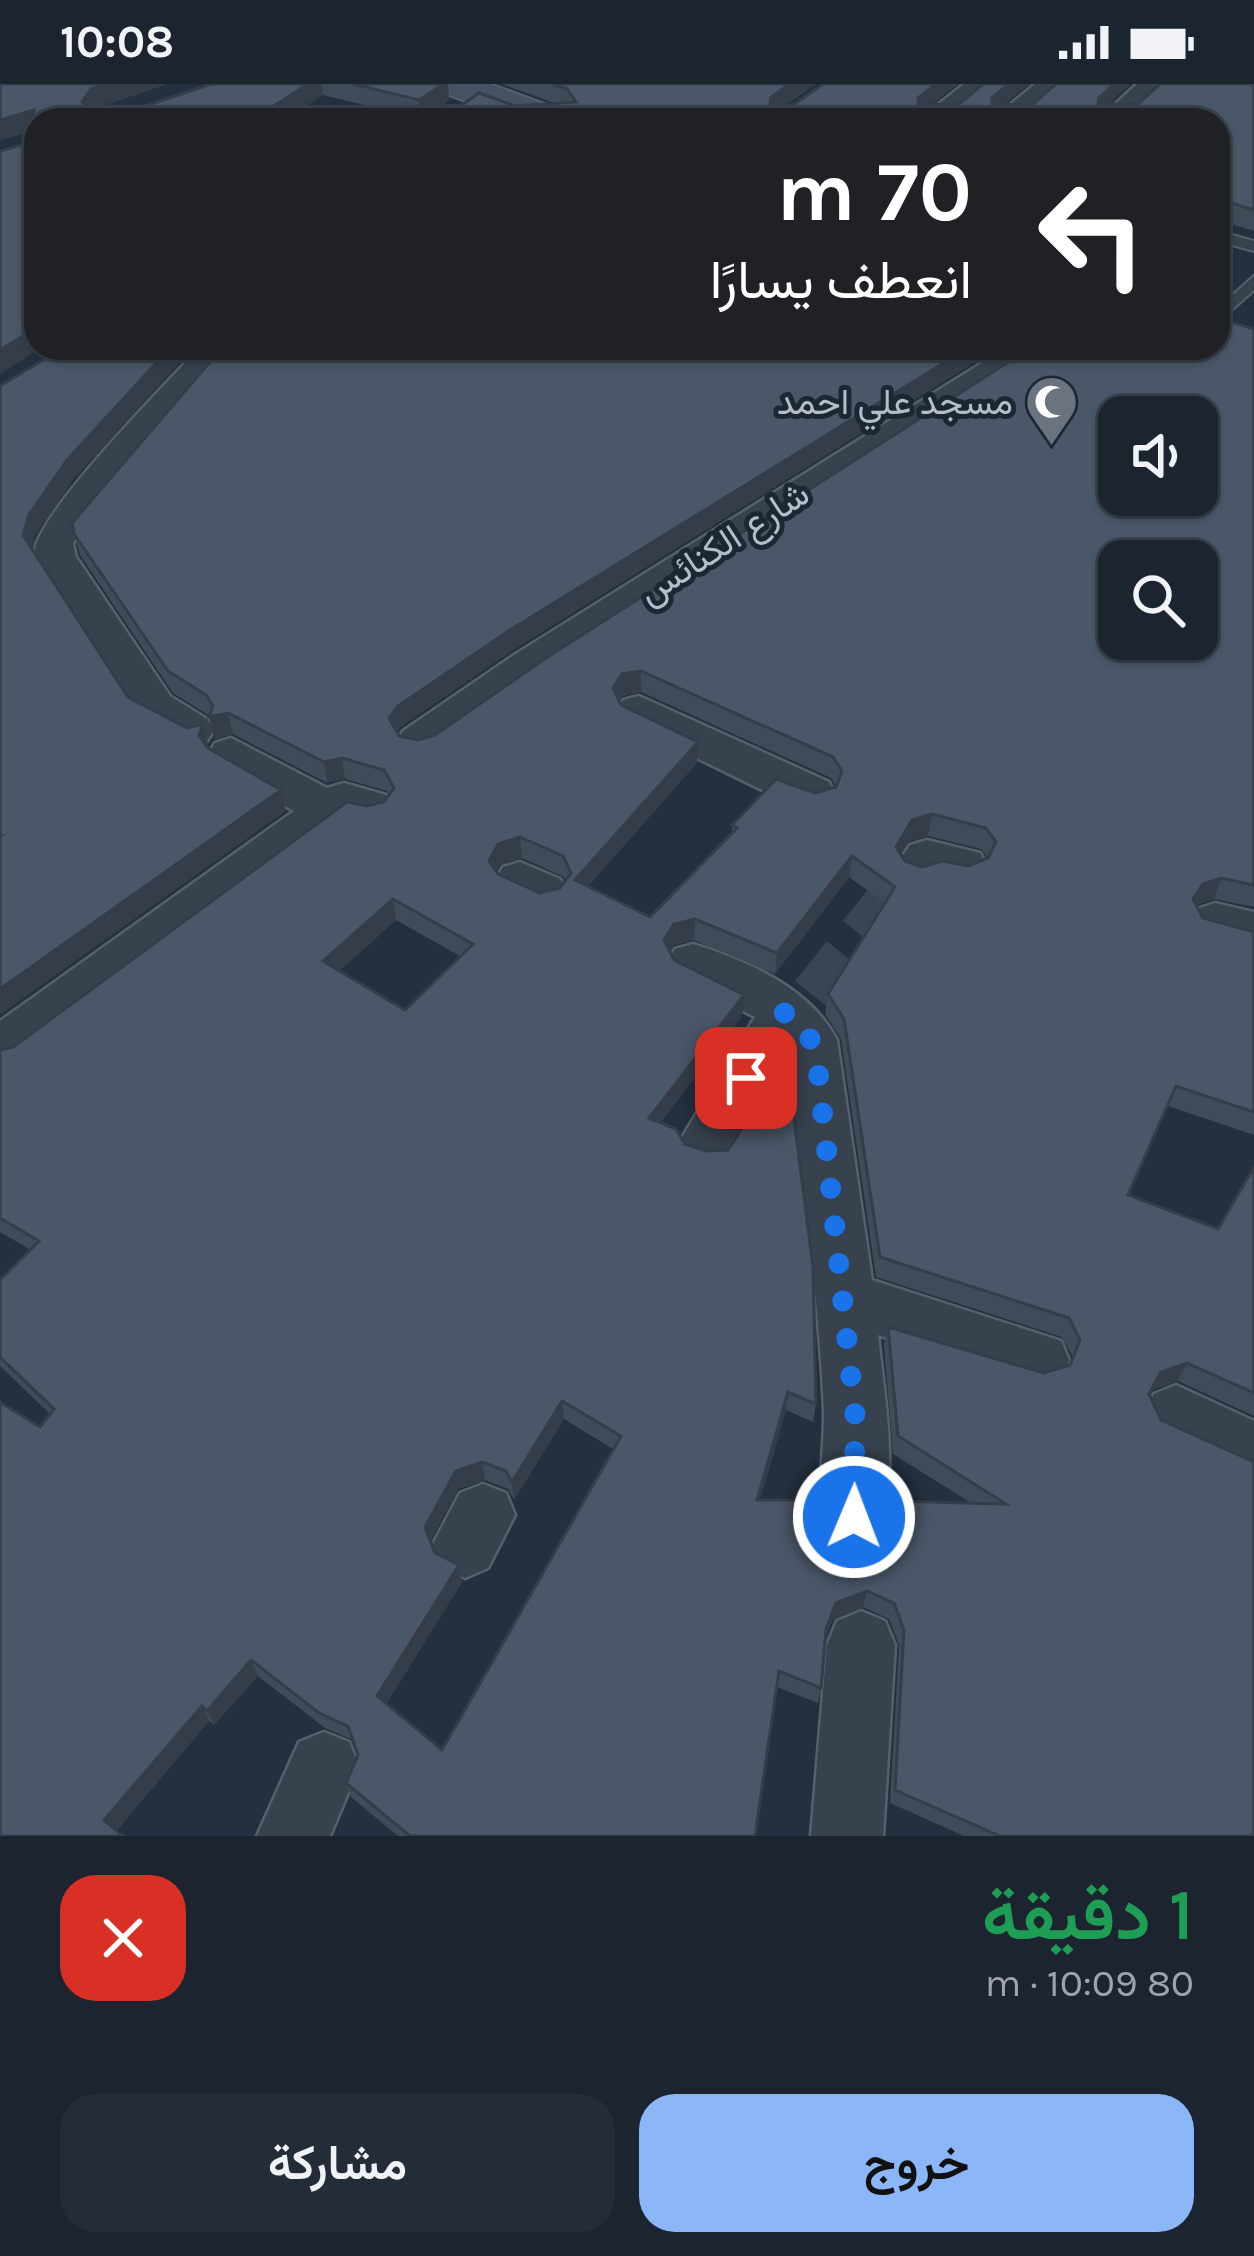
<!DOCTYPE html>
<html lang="ar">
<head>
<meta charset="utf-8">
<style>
  body { margin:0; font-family:Karla,Vazirmatn,sans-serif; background:#242c37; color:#f1f3f6; direction:rtl; height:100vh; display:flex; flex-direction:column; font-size:45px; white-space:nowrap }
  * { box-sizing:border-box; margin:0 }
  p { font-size:39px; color:#a0a4aa }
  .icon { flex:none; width:66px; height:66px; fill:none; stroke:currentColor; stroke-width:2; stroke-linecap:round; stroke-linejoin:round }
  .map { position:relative; height:1752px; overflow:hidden; direction:ltr }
  .drawer { display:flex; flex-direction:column; background:#1b242f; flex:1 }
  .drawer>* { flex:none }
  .banner { position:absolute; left:24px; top:24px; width:1206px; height:252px; border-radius:36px; box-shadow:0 3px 9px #0004,0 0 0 3px #39414b; direction:rtl; background:#202124; color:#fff; overflow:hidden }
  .tools { position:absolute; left:1098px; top:312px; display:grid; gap:24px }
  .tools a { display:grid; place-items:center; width:120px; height:120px; border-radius:24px; background:#1b242f; box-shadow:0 3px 9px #0004,0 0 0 3px #39414b; font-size:60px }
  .pin { position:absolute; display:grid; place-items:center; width:102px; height:102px; color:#fff; margin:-51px; border-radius:24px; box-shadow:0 6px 18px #0006 }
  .me { position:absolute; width:132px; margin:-66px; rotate:1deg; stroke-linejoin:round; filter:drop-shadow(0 0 9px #0008) }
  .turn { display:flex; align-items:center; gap:42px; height:252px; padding:0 60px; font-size:54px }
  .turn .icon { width:156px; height:156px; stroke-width:2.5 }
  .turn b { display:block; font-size:84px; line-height:102px }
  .round { display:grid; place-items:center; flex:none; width:126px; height:126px; border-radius:36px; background:#242c37 }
  .headline { display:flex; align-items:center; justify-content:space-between; height:204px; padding:0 60px }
  h1 { font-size:72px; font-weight:600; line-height:90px; color:#1e9e55 }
  .primary-button { display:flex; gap:24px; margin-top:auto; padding:24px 60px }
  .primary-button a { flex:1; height:138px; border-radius:36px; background:#8bb7f8; color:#111; font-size:48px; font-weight:600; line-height:138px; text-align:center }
  .primary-button a+a { background:#242c37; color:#f1f3f6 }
  .status { display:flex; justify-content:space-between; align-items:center; height:84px; padding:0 60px; background:#1b242f; direction:ltr }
  .status svg { height:33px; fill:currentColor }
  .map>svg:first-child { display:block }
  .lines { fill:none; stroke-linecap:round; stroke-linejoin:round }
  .street-tunnel { stroke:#3a4554; stroke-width:51; stroke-dasharray:51 26; stroke-linecap:butt }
  .lane-casing { stroke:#56606c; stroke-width:4 }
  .street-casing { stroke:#56606c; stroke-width:5 }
  .secondary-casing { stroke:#56606c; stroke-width:4 }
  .lane { fill:#38424f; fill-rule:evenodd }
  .street { fill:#38424f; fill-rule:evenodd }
  .secondary { fill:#465162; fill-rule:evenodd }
  .wall { fill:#404b59; fill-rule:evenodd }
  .shaded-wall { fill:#343d49 }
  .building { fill:#4a5768; stroke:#343d49; stroke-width:3; fill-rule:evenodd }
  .route { stroke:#1a73e8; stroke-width:21; stroke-dasharray:0 37.8 }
  .labels { text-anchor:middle; stroke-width:10; stroke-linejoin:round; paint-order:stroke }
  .far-poi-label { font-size:36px; fill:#b4bdc9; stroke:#1d2734; text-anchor:end }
  .far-street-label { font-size:36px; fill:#b4bdc9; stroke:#1d2734 }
</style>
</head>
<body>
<div class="status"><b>10:08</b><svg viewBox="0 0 49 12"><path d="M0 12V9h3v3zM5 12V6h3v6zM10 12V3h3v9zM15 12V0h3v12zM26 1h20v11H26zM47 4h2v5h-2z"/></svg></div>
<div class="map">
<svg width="1254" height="1752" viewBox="0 0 1254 1752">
  <rect width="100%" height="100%" fill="#24303f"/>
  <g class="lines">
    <path class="street-tunnel" d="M815 913 908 796"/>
    <defs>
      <path id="lane" d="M1218 147 1254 157V167L1218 157Z
        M1254 192V206L1218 238V224Z"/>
      <path id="street" d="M964 0H998L953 36H919Z
        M1035 0H1069L1026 36H992Z
        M1137 0H1170L1131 36H1098Z
        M199 264H237L73 459 76 473 170 612 207 635 214 646 207 657 191 661 138 632 34 473C30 435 168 299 199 264Z
        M1006 264H1049L544 591 435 669 419 673 403 669 396 658 403 647 514 571Z
        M639 612 829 698 835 710 829 722 812 726 795 722 623 638 617 627 623 616Z
        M231 654 327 704 344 699 386 711 393 723 386 735 369 739 350 734 19 980 0 986V937L294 727 215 681 208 670 215 659Z
        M927 756 980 769 987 781 980 793 963 799 938 793 920 800 903 794 896 782 910 761Z
        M520 778 560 795 568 808 560 821 543 826 503 809 495 796 503 783Z
        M1215 819 1254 828V866L1197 851 1190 838 1197 825Z
        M693 860C746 876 811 905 837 956L872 1196 1061 1257 1069 1276 1061 1295 1039 1303 878 1251C884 1313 901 1396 876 1455L853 1464 830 1455C813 1415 825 1371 824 1328 819 1209 801 1090 786 972L726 1076 706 1083 686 1076 678 1060 755 933 675 893 667 879 675 865Z
        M1176 1301 1254 1337V1399L1154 1350 1145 1330 1154 1310Z
        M483 1400 506 1409 515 1431 488 1484 465 1494 442 1484 432 1462 460 1409Z
        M861 1527 885 1537 895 1561 883 1752H811L827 1561 837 1537Z
        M324 1648 349 1658 359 1683 330 1752H257L299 1658Z"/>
      <path id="secondary" d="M435 0H490L566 28 572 36H516L441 8Z"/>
    </defs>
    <use href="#lane" class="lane-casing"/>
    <use href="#street" class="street-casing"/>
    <use href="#secondary" class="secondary-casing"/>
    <use href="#lane" class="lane"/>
    <use href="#street" class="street"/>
    <use href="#secondary" class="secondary"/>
  </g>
  <path class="wall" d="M0 0H167L102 22H145L211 0H448L449 16 441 22H515L554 19 502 0H816L786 21H793L958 0 932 20 958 21 1029 0 1004 20 1032 21 1056 0H1130L1108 20H1138L1254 0V147L1218 136V36L441 27V22L421 35 323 11 284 36H36L35 57V47L0 56Z
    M1254 245V823L1214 815 1196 821 1203 834 1254 848V1051L1168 1022 1129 1112 1218 1145 1254 1083V1332L1178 1297 1152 1306 1150 1311 1254 1752H964L890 1719 899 1561 889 1535 863 1523 833 1535 825 1554 821 1604 818 1619 777 1603 755 1752H398L351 1713 346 1699 358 1671 353 1656 325 1644 258 1592 214 1641 209 1637 117 1746 0 1752 40 1343 50 1330 0 1282V1196L31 1166 0 1148V966L13 963 367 722 384 718 389 711 387 707 345 695 327 699 233 650 214 655 210 632 173 609 80 471 72 439 512 567 400 643 397 648 399 652 418 656 435 651ZM641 608 831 694 836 702 732 741V750L650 833 588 802 697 679 621 621 619 616 622 612ZM928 752 981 765 988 774 969 782 922 783 905 777 900 770 909 757ZM522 774 564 793 566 797 560 804 540 809 498 790 496 788 499 781ZM849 793 885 819 828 910 825 930 841 955 876 1193 1062 1253 1073 1273 1070 1281 1044 1289 888 1243 884 1261 893 1370 971 1419 855 1452 829 1440 760 1416 786 1326 813 1338 816 1320 660 1038 742 932 744 911 674 876 669 867 674 861 694 856 775 890ZM396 836 460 872 405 926 339 887ZM564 1335 613 1365 442 1666 386 1620 462 1498 435 1469 430 1457 458 1405 485 1396 508 1405 514 1416Z"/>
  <path class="shaded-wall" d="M107 0H167L96 24 86 36 82 18 91 5Z
    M308 0H322L323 11 284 36H252Z
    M444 0H448L449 16 421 35 419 16Z
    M790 0H816L769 32 771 13Z
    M936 0H958L916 32 918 14Z
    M1009 0H1029L989 33 992 14Z
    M1114 0H1130L1095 33 1099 14Z
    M34 26 36 46 0 56V36Z
    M36 244V264H41L0 290V266Z
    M170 264H193L73 396 35 452 30 472 23 451 29 431 67 376Z
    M968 264H998L512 567 400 643 392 656 389 634 398 622 510 546Z
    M641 587V608L622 612 613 625V604L622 590Z
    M228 629 233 650 214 655 209 633Z
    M203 640 208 661 204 672 199 651Z
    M698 658 697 679 575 817V796Z
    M342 674 345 695 327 699 324 678Z
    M281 706 286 727 0 931V905Z
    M932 730 928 752 909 757 892 784 896 763 912 736Z
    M520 753 522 774 499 781 491 798 489 777 498 760Z
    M852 772 849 793 775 890 777 869Z
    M1221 794 1214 815 1196 821 1193 815 1203 800Z
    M393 815 396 836 327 898 323 877Z
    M695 835 694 856 674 861 663 877 664 856 674 840Z
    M744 911 742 932 649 1054V1034Z
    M1187 1279 1178 1297 1152 1306 1161 1288Z
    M788 1308 786 1326 755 1433 757 1416Z
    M562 1317 564 1335 514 1416 512 1398Z
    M482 1378 485 1396 458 1405 428 1460 425 1443 456 1387Z
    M459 1481 462 1498 382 1627 377 1612Z
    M867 1507 863 1523 833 1535 823 1561 826 1545 836 1519Z
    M251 1576 258 1592 214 1641 207 1627Z
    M202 1622 209 1637 114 1749 104 1736Z"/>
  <path class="building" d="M0 0H107L91 5 82 18 87 22H145L211 0H308L252 36H36V244L0 266V67L35 57 34 26 0 36Z
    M353 0H444L419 16Z
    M553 0H790L771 13 770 20 793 21 823 0H936L918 14V20L958 21 983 0H1009L992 14V20L1032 21 1056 0H1114L1099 14 1098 20H1138L1160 0H1254V126L1218 115V36H427L446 23 441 22 462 21 479 9 515 22 576 18 567 5Z
    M1218 234 1254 245V801L1221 794 1203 800 1193 815 1203 834 1254 848V1028L1176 1002 1128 1111 1218 1145 1254 1083V1309L1187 1279 1161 1288 1149 1310 1161 1336 1254 1378V1752H1000L895 1706 904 1546 894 1519 867 1507 836 1519 826 1545 821 1604 779 1587 755 1752H410L346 1699 358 1671 348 1642 319 1629 251 1576 207 1627 202 1622 104 1736 123 1752H0V1318L40 1343 54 1325 0 1273V1196L39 1157 0 1134V966L13 963 347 718 367 722 384 718 394 704 384 686 342 674 324 678 228 629 209 633 213 622 206 611 168 587 74 450 72 439 222 264H968L510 546 398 622 389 634 399 652 418 656 435 651 546 574 1030 264H1218ZM1119 333H1197V411H1119ZM1119 477H1197V555H1119ZM641 587 833 673 842 687 836 703 815 709 776 695 732 741 737 744 650 833 575 796 698 658 621 621 613 604 622 590ZM932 730 986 744 996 758 988 774 969 782 942 777 922 783 905 777 896 763 912 736ZM520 753 563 772 571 789 560 804 540 809 498 790 489 777 498 760ZM852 772 895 803 828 910 844 935 880 1173 1069 1234 1080 1256 1070 1281 1044 1289 888 1243 898 1352 1006 1420 892 1417 882 1442 855 1452 829 1440 822 1416H757L788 1308 816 1320 813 1183 793 1026 761 1015 728 1066 706 1067 685 1060 676 1045 649 1034 744 911 674 876 664 856 674 840 695 835 777 869ZM393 815 473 860 405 926 323 877ZM562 1317 621 1352 442 1666 377 1612 459 1481 435 1469 425 1443 456 1387 482 1378 506 1387 512 1398Z
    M63 264H170L67 376 29 431 23 451 128 613 187 644 203 640 199 651 208 664 281 706 0 905V752L2 751 0 750V302Z"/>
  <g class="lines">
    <path class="route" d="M746 994 785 928 811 956 818 986 855 1331 854 1433"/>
  </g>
  <defs>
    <symbol id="mosque-pin" viewBox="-11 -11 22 30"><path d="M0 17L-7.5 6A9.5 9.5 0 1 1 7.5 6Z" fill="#6b7280" stroke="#1d2734"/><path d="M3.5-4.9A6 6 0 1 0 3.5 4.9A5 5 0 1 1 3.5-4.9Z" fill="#fff"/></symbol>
  </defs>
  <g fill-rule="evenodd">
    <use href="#mosque-pin" x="1022" y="288" width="59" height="81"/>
  </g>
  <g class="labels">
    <g class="far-poi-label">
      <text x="1013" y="330">مسجد علي احمد</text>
    </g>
    <g class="far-street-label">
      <text transform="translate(723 458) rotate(-33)" y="13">شارع الكنائس</text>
    </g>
  </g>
</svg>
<div class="tools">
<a><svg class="icon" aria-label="sound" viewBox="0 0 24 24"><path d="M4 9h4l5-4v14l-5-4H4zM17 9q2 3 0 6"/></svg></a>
<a><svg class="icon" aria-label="search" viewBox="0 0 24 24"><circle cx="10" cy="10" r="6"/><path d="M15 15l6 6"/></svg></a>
</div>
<div class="pin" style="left:746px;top:994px;background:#d93025"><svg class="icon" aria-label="arrive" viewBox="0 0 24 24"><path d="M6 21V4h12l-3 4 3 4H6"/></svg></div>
<svg class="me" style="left:854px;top:1433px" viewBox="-20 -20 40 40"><circle r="17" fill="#1a73e8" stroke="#fff" stroke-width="3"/><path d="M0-11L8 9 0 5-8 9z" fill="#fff"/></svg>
<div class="banner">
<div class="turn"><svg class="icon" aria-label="left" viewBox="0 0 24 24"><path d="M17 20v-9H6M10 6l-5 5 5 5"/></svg><div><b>70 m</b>انعطف يسارًا</div></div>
</div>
</div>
<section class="drawer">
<div class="headline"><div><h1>1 دقيقة</h1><p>80 m · 10:09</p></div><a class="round" style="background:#d93025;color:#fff"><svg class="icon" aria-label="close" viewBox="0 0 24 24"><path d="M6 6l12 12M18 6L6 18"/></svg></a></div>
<div class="primary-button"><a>خروج</a><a>مشاركة</a></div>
</section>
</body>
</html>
